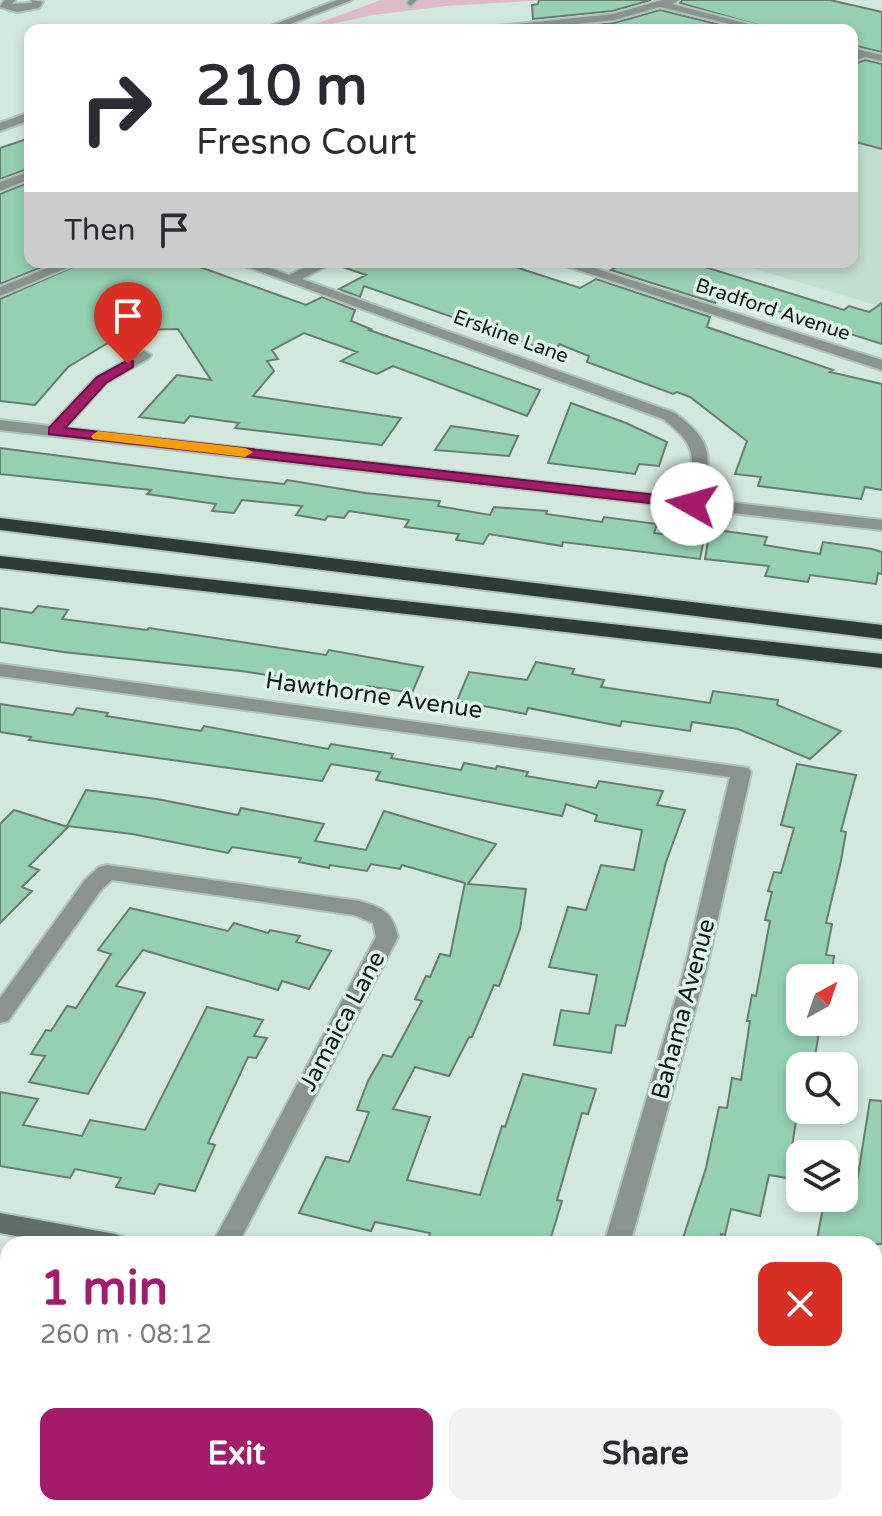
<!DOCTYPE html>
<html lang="en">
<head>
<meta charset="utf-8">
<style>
  body { margin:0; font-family:"Varela Round",sans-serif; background:#f2f2f3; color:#2b2b33; height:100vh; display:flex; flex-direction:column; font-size:30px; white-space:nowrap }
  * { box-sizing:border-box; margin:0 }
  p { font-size:26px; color:#7c7c81 }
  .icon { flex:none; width:44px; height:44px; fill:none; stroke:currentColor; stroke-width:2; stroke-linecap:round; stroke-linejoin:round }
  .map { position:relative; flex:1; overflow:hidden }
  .drawer { position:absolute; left:0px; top:1236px; width:882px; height:280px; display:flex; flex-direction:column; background:#fff; border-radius:24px 24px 0 0; box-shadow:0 4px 12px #0003 }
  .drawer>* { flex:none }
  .hud { position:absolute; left:24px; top:24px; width:834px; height:244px; border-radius:16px; box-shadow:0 4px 12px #0003; background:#fff; color:#2b2b33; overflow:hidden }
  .needle { width:52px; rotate:40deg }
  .fabs { position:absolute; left:786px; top:964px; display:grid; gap:16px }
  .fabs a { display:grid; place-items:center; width:72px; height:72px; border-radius:16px; background:#fff; box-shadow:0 4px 12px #0003; font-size:40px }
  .pin { position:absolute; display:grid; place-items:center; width:68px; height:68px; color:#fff; margin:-82px -34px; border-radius:50% 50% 50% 0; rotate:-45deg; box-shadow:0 0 8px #0007 }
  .pin .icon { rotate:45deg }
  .me { position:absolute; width:88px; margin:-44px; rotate:277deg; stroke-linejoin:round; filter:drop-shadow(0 0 6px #0008) }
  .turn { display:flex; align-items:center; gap:28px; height:168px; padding:0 40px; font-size:36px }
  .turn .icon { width:104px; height:104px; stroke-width:2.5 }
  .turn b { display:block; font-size:56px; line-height:68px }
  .then { display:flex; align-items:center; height:76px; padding:0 40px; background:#0003; gap:16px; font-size:30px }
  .round { display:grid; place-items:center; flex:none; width:84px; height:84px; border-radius:16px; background:#f2f2f3 }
  .headline { display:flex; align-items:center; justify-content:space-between; height:136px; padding:0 40px }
  h1 { font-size:48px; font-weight:700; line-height:60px; color:#a21c69 }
  .action { display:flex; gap:16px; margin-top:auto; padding:16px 40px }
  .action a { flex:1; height:92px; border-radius:16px; background:#a21c69; color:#fff; font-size:32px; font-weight:700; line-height:92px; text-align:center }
  .action a+a { background:#f2f2f3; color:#2b2b33 }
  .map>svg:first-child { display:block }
  .built { fill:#c1dece }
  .green { fill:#deb9c8 }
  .building { fill:#95d0b1; stroke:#697c71; stroke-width:2 }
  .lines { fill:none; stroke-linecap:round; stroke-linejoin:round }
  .lane-casing { stroke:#b0c3b9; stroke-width:4 }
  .street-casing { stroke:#b0c3b9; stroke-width:4 }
  .secondary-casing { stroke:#b0c3b9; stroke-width:4 }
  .highway-casing { stroke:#b0c3b9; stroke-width:4 }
  .lane { fill:#8a938e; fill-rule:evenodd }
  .street { fill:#8a938e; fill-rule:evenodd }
  .secondary { fill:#616e67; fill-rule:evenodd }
  .highway { fill:#2c3d34; fill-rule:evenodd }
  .route { fill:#a21c69; stroke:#691244; stroke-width:2 }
  .slow { fill:#f59e0b }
  .labels { text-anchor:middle; stroke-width:7; stroke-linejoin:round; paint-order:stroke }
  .far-street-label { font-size:20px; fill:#131b17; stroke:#dff5e9 }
  .street-label { font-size:24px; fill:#131b17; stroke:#dff5e9 }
</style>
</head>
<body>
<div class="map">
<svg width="882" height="1516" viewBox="0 0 882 1516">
  <rect width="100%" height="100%" fill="#d2e8dc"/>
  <path class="built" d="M852 59 882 66V307L732 262H852Z"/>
  <path class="green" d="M381 0H548L446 6 373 15 317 27 313 25Z"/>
  <path class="building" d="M539 0H651L612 11 533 19 532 5 538 4Z
    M682 0H830L882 12V52L852 45V30H775L680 3Z
    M660 10 741 30H548L614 23Z
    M865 60 882 64V149L852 141V65Z
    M30 138V168L0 179V148Z
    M30 182V262H54L0 284V194Z
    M84 262H186L306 305 322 297 355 310 351 321 371 329 369 330 540 390 527 416 393 366 377 374 341 361 357 352 304 333 272 350 278 359 267 361 274 371 253 396 401 418 382 445 235 428 239 423 190 416 184 423 139 417 177 375 211 380 178 329 138 330 137 333 123 334 68 367 35 405 0 401V299Z
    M337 262H500L580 288 596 279 710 317 707 327 833 370 830 372 882 384V490L865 487 861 499 758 486 761 477 735 474 747 441 690 397 677 392 673 394 587 362 589 356 559 344 555 353 364 286 360 297 339 289 366 275 337 265Z
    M626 262H689L844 310 849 306 869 312 882 303V344L718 292 715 303 611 270Z
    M571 403 626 423 667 442 659 466 639 464 635 474 548 463Z
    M451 426 486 431 518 436 509 456 435 450Z
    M0 448 229 478 284 484 287 480 366 493 440 501 438 506 490 515 494 507 547 511 546 514 602 522 604 517 657 524 654 533 704 539 700 559 563 542 562 546 489 534 483 544 456 540 459 534 405 527 409 520 349 511 344 518 328 516 325 520 296 515 302 506 242 500 234 513 212 511 216 504 147 494 151 490 0 474Z
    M710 529 767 537 764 545 820 554 823 542 872 549 882 552V574L878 573 876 584 810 575 808 582 765 576 769 566 705 559Z
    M38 606 68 610 62 619 147 630 149 628 326 655 329 650 423 667 412 693 367 686 364 690 279 680 280 677 241 671 63 652 0 642V608L32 613Z
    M536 662 574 669 572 674 604 680 601 687 710 703 713 691 778 700 777 705 841 731 810 759 738 729 692 722 690 731 622 721 620 726 528 708 526 714 457 701 469 672 527 680Z
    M0 704 73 715 77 708 108 713 106 716 201 731 204 726 328 749 331 744 393 754 391 758 461 770 464 763 496 769 497 766 528 772 526 776 596 788 599 781 663 791 657 805 685 810 666 862 625 1026 616 1025 611 1053 554 1045 561 1010 589 1014 597 975 549 967 568 907 586 910 601 865 634 870 642 830 595 821 597 815 566 804 562 816 376 780 380 772 331 764 322 781 29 740 31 737 0 732Z
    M797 764 856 775 841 831 846 832 841 861 826 923 832 924 826 955 834 956 831 978H800V1022L820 1025 815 1057 809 1056 808 1066H800V1115H797L787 1178 769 1175 760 1216 731 1209 725 1235 721 1234 719 1244H681L706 1168 719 1107 727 1108 732 1078 741 1080 750 1021H747L752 995 756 996 770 921 765 920 772 892 768 891 774 872 781 873 794 828 781 825Z
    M86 790 157 799 238 815 241 808 324 824 315 841 366 850 384 811 496 844 468 884 526 889 520 929 499 986 494 985 472 1037H469L449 1076 415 1067 393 1109 430 1117 407 1180 480 1195 502 1126 505 1127 523 1074 596 1089 588 1114 582 1113 557 1200 562 1201 549 1244 516 1241 515 1244H442L428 1241 430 1233 375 1222 371 1231 299 1213 326 1157 349 1162 369 1112 357 1110 368 1081 383 1055 392 1057 422 1001 415 999 426 976 430 977 440 954 450 956 465 883 402 865 400 869 371 864 367 871 330 865 329 868 299 862 301 858 232 847 228 853 132 834 67 826Z
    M14 810 68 827 29 866 39 870 22 887 32 891 0 923V824Z
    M130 908 228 931 234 923 268 933 270 930 300 936 296 942 331 951 309 989 282 981 278 990 143 950 116 986 145 993 88 1094 29 1082 45 1056 31 1054 46 1030 51 1031 67 1006 76 1008 111 954 98 950Z
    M207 1007 263 1020 254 1036 267 1038 256 1058 248 1057 208 1143 215 1145 195 1191 159 1184 154 1194 116 1187 121 1178 75 1169 70 1178 0 1166V1092L38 1099 23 1125 82 1136 90 1120 145 1130Z
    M870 1100 882 1101V1244H816L825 1198H844V1192L855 1194Z"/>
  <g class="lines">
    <defs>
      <path id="lane" d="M409 0H417L411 6 407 3Z
        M864 51 868 54 867 56 852 62V56Z"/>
      <path id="street" d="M4 0H15L12 4 32 3 31 0 43 2 39 8 17 12 0 7Z
        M337 0H352L275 30H260Z
        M662 0H679L672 4 772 30H754L660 7 614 20 520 30H484L489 27 613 14Z
        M852 48 882 55V61L852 54Z
        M30 112V120L0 131V123Z
        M30 171V179L0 191V182Z
        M62 262H81L0 296V287Z
        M234 262H254L289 275 316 262H334L302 279 675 413C713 442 712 454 701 499L882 520V530L0 430V420L50 426 96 377 144 351 151 355 149 358 106 383 66 428 685 498C695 457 699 447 663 419Z
        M554 262H575L882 360V370Z
        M0 664 748 768 751 772 706 971 630 1244H604L684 971 730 777 0 676Z
        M107 865 359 901C384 908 392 912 398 937L238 1244H212L376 937 373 923 354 915 112 880 101 890 8 1021 0 1023V998L85 880 99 867Z
        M537 1508H567L564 1516H534Z"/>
      <path id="secondary" d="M0 1213 115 1234 124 1237 128 1244H59L0 1233Z
        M874 1371 882 1372V1396L874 1395Z"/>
      <path id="highway" d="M0 518 882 625V639L0 530Z
        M0 556 882 654V668L0 568Z"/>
    </defs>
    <use href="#lane" class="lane-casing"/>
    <use href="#street" class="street-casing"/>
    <use href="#secondary" class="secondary-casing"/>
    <use href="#highway" class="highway-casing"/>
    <use href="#lane" class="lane"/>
    <use href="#street" class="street"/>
    <use href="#secondary" class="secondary"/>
    <use href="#highway" class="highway"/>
  </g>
  <path class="route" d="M128 360 133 361V367L106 383 65 428 692 499 699 504 692 508 49 434V428L97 377Z"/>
  <path class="slow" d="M98 431 245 448 253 452 245 457 93 439 91 436Z"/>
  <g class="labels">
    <g class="far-street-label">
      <text transform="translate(773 309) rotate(18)" y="7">Bradford Avenue</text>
      <text transform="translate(511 336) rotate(20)" y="7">Erskine Lane</text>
    </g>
    <g class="street-label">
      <text transform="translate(374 695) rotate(8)" y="8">Hawthorne Avenue</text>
      <text transform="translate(683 1009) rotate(-75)" y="8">Bahama Avenue</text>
      <text transform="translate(342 1021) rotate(-62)" y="8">Jamaica Lane</text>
    </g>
  </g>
</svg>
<div class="fabs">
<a><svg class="needle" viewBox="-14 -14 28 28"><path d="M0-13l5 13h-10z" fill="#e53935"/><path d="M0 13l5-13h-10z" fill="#7c7c81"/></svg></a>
<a><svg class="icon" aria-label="search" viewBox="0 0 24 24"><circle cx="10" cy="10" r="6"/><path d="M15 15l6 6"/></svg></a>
<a><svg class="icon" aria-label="layers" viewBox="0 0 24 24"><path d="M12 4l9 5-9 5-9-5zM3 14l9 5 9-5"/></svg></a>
</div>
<div class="pin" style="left:128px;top:364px;background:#d93025"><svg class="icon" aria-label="arrive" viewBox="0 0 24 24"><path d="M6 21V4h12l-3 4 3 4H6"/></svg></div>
<svg class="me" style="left:692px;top:504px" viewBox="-20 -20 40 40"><circle r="19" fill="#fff"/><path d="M0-13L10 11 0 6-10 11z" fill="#a21c69"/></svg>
<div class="hud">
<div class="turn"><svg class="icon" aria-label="right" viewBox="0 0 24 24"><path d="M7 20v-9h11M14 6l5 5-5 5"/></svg><div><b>210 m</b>Fresno Court</div></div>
<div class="then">Then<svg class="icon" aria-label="arrive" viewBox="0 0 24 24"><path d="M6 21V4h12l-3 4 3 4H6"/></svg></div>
</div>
<section class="drawer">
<div class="headline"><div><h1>1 min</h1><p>260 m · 08:12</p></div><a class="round" style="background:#d93025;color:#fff"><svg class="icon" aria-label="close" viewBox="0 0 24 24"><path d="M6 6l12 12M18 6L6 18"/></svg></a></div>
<div class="action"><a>Exit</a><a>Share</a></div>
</section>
</div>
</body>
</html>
